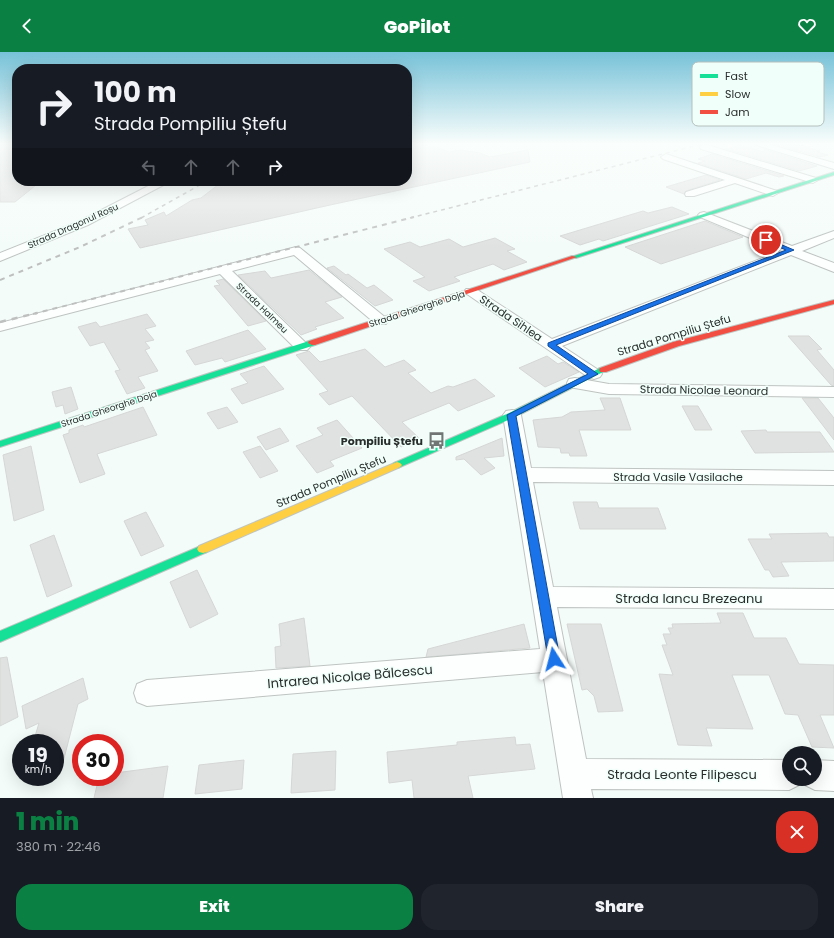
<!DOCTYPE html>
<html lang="en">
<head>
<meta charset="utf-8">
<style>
  body { margin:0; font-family:Poppins,sans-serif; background:#20242c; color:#f1f3f6; height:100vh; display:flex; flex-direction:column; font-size:15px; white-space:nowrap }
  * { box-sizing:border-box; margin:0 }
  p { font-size:13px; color:#9ea1a6 }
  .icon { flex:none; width:22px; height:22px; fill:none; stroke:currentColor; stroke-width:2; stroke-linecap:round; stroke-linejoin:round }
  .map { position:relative; height:746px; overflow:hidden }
  .sheet { display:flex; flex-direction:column; background:#171b24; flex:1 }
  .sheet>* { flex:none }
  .banner { position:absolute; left:12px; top:12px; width:400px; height:122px; border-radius:16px; box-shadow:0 4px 16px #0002; background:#171b24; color:#f1f3f6; overflow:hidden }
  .buttons { position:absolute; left:782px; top:694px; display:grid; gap:8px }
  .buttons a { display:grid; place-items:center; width:40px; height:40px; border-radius:50%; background:#171b24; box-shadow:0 4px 16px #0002; font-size:20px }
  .speed { position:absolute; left:12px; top:682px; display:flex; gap:8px; font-size:20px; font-weight:700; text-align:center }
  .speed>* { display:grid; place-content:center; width:52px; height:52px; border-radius:50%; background:#171b24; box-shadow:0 4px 16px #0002; line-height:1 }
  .speed small { font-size:10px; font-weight:400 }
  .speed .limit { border:6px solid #d22; background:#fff; color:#111 }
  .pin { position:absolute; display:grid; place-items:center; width:34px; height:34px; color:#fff; margin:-17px; border:2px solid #fff; border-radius:50%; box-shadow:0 1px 4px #0007 }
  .me { position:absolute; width:44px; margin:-22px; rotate:351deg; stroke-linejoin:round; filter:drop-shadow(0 0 3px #0008) }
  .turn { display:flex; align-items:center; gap:14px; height:84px; padding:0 16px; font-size:18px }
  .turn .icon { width:52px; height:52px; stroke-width:2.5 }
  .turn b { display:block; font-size:28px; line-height:34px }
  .lanes { display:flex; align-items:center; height:38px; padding:0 16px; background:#0003; justify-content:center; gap:20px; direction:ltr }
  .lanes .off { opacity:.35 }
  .round { display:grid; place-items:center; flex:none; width:42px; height:42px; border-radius:16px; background:#20242c }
  .overview { display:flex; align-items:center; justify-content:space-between; height:68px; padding:0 16px }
  h1 { font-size:24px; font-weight:800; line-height:30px; color:#0b8043 }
  .cta { display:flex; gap:8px; margin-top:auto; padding:8px 16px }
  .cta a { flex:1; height:46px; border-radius:16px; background:#0b8043; color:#fff; font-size:16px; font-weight:800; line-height:46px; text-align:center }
  .cta a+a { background:#20242c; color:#f1f3f6 }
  header { display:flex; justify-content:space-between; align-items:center; height:52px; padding:0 16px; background:#0b8043; color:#fff; font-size:18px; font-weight:800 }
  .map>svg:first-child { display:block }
  .building { fill:#e0e2e1; stroke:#d5d7d6 }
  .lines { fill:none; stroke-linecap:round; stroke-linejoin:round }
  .street-casing { stroke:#bec4c1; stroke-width:2 }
  .fast-casing { stroke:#bec4c1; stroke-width:2 }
  .slow-casing { stroke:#bec4c1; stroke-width:2 }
  .jam-casing { stroke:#bec4c1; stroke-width:2 }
  .street { fill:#fdfffe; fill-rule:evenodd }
  .fast { fill:#16e098; fill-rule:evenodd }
  .slow { fill:#ffcf43; fill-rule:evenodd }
  .jam { fill:#f24e42; fill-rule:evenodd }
  .rail-far2 { stroke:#bec0bf; stroke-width:1.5; stroke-dasharray:4 4; stroke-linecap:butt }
  .rail-far1 { stroke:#bec0bf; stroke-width:2; stroke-dasharray:5 5; stroke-linecap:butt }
  .rail { stroke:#bec0bf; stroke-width:2.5; stroke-dasharray:6 6; stroke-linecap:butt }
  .route { fill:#1a73e8; stroke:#114b97 }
  .labels { text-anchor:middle; stroke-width:3; stroke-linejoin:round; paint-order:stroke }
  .far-street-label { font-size:9px; fill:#292e2d; stroke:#f1fffa }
  .street-label { font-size:11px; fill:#292e2d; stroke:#f1fffa }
  .poi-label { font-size:11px; font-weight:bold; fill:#292e2d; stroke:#f1fffa; text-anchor:end }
  .near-street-label { font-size:13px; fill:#292e2d; stroke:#f1fffa }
  .key { fill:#f1fffa; stroke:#b5c0bc; stroke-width:1 }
  .key-label { font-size:11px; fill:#292e2d }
</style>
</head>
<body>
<header><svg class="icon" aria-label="back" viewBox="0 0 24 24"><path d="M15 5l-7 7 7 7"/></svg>GoPilot<svg class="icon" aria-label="heart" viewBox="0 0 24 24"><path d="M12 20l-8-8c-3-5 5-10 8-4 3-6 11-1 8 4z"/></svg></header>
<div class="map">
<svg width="834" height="746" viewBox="0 0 834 746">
  <rect width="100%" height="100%" fill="#f4fcf9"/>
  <path class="building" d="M0 91H17V129H41L15 150H0Z
    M770 91H793L820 99 817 100 828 103 820 105Z
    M424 93 440 96 449 100 460 98 480 101 490 105 528 98 530 110 330 153 140 196 128 177 148 173 145 168 164 160 166 164 192 148 201 146 223 129H407V96Z
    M740 93 764 100V97L817 114 799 119 726 97Z
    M712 102 784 124 779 125 766 121 746 127 698 111 705 109 698 107Z
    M706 123 720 128 686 139 684 142 666 135Z
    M672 155 689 162 603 189 599 187 580 193 560 184 643 159 648 161Z
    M705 169 743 185 661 212 625 195Z
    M495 186 515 197 507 199 527 210 504 218 493 212 454 225 460 229 429 239 413 229 425 225 384 197 410 190 420 195 449 187 463 195Z
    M334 214 346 223 348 222 367 236 374 233 393 248 375 254 327 216Z
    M309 218 342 245 325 250 344 266 315 275 317 277 301 283 238 223 265 219 271 226Z
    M223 227 266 269 248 274 214 234 220 233 216 229Z
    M147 262 156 274 145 277 154 288 145 290 150 296 145 298 158 319 138 325 145 336 127 342 115 319 120 318 104 290 90 294 78 275 96 270 100 275Z
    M248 278 266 297 225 310 222 306 195 313 186 299Z
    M788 284H809L822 297 817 298 834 318V334L831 333Z
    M365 297 385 315 404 308 416 318 408 321 431 341 448 334 453 335 475 327 495 344 458 359 449 351 402 370 420 387 401 395 352 344 329 353 319 342 328 339 296 303 309 299 320 310Z
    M547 304 558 312 563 310 579 320 545 335 519 316Z
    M264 314 284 337 242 352 231 337 248 331 240 322Z
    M71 335 78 357 65 362 63 353 56 355 52 340Z
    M600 346H620L631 378H579L587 404H570L569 401H561L560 396 538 395 533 368 562 365 571 360 605 358Z
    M802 346H818L834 366V388Z
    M682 354H698L712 378H695Z
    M143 355 157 383 97 402 105 422 80 431 63 383 69 381V378L83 373 84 375Z
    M227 355 238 370 218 377 207 361Z
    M337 368 362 396 330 409 334 414 317 421 296 394 323 383 317 376Z
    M280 376 289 389 266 398 257 385Z
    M766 378 767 380H820L834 400 755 401 741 379Z
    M502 386 504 404 484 406 495 416 481 423 464 407 456 408V405Z
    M31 394 44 458 14 469 3 403Z
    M260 394 278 419 260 426 243 400Z
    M573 450H597L599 456H658L666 477H580Z
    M146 460 164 494 141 504 124 469Z
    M827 481 829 485H834V509L781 510 789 524 773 525 769 518H765L748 487H772L769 482Z
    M54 483 72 534 47 545 30 493Z
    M197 518 218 562 190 576 170 530Z
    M717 561H743L754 586H786L799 612 834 613V663H820L834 696 812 695 798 663 785 662 769 623H732L753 677 706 676 712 694 678 693 659 622 673 623 662 593H667L663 582H671L668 576H673L672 572 721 571Z
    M304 566 310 614 276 616 275 595 281 594 279 572Z
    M524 572 530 596 426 605 428 597Z
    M567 572H601L623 659 598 660 594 644 587 637 582 638Z
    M7 605 18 665 0 674V606Z
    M83 626 88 647 78 652 60 722H55V691H33L39 671 26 677 22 654Z
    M515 685 516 693 530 692 535 717 468 724 473 746H414L412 728 389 731 387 700 457 693V690Z
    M336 699 335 738 291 741 293 702Z
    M244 708 242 737 195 742 199 713Z
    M168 714 163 746H94L99 725H115V721Z"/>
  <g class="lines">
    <defs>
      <path id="street" d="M750 91H764L834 111V117Z
        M704 92 816 126 818 128 813 131 810 130 701 97 700 95Z
        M666 102 777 139 778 141 773 144 735 131 694 144H686L685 142 686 140 725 128 663 107 661 105Z
        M158 129H171L88 173 0 209V201L80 169Z
        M704 160 792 194 834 179V186L802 199 834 211V220L791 203 562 294 600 319 602 322 600 325 594 327 588 325 464 240 466 237H476L552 287 781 199 700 165 698 163 700 161Z
        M296 195 300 196 386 266 388 269 386 272H376L294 203 232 219 307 292 310 295 307 298H297L220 222 0 279V271Z
        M575 326 609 332 834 335V345L609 342 569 335 567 331 569 327Z
        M512 358 518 359 521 363 531 416 834 419V433L533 430 553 535 834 537V557L557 555 586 707 789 708V727H815V708L834 709V739L815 738 805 733 802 727 799 733 789 738 591 737 593 746H563L543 620 147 654 137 650 134 641 137 632 147 628 540 597 503 363 506 359Z"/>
      <path id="fast" d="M834 120V123L576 206 571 205Z
        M309 289H312L316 291 315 293 0 395V389Z
        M600 316H606L607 318 515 365 400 415 397 416 392 413 394 411 509 361Z
        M203 493 207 494 209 497 207 500 0 590V579Z"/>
      <path id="slow" d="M397 410 400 411 402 413 400 415 207 500 203 501 199 500 197 497 199 494Z"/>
      <path id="jam" d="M572 204 577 205 315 293H312L308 291 309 289Z
        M834 248V252L679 294 606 320H600L599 318 600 316 673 290Z"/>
    </defs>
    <use href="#street" class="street-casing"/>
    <use href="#fast" class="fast-casing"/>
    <use href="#slow" class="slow-casing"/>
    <use href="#jam" class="jam-casing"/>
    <use href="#street" class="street"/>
    <use href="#fast" class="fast"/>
    <use href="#slow" class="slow"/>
    <use href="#jam" class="jam"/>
    <path class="rail-far2" d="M141 166 207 129
      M410 166 706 91"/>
    <path class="rail-far1" d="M0 228 80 195 143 165
      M33 262 414 165"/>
    <path class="rail" d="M0 270 37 261"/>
  </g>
  <linearGradient id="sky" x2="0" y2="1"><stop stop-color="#77c2d8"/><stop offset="0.47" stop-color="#fafefc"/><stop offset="1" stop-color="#fafefc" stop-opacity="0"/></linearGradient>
  <rect width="834" height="195" fill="url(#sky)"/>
  <path class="route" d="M764 187H768L794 198 556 293 598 322 516 364 560 607 559 612 554 613 549 612 507 363 588 322 548 294V291L786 198 764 189Z"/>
  <defs>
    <symbol id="bus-bare" viewBox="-9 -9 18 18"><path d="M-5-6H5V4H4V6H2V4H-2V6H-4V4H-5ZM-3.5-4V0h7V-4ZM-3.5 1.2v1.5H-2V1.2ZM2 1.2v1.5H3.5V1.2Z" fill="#707674" stroke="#f1fffa" stroke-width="2.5" paint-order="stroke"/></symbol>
  </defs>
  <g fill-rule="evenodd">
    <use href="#bus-bare" x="424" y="376" width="25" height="25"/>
  </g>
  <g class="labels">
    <g class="far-street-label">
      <text transform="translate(73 174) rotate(-24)" y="3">Strada Dragonul Roșu</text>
      <text transform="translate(262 256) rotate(44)" y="3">Strada Halmeu</text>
      <text transform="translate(417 257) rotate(-18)" y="3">Strada Gheorghe Doja</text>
      <text transform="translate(109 357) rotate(-18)" y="3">Strada Gheorghe Doja</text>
    </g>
    <g class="street-label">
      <text transform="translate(511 266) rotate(34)" y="4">Strada Sihlea</text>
      <text transform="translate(674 283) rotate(-17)" y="4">Strada Pompiliu Ștefu</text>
      <text transform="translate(704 338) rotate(1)" y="4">Strada Nicolae Leonard</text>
      <text x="678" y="429">Strada Vasile Vasilache</text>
      <text transform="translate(331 429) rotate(-23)" y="4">Strada Pompiliu Ștefu</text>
    </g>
    <g class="poi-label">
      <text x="423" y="393">Pompiliu Ștefu</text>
    </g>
    <g class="near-street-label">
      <text x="689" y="551">Strada Iancu Brezeanu</text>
      <text transform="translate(350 624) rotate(-5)" y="5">Intrarea Nicolae Bălcescu</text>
      <text x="682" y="727">Strada Leonte Filipescu</text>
    </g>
  </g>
  <rect x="692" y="10" width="132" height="64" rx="6" class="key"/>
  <rect x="700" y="22" width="18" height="4" fill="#16e098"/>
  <rect x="700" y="40" width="18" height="4" fill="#ffcf43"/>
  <rect x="700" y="58" width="18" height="4" fill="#f24e42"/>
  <g class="key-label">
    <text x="725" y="28">Fast</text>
    <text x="725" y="46">Slow</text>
    <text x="725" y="64">Jam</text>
  </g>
</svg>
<div class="buttons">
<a><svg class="icon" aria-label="search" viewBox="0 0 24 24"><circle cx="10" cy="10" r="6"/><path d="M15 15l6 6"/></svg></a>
</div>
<div class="speed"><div>19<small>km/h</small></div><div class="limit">30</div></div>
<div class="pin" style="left:766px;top:188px;background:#d93025"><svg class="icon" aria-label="arrive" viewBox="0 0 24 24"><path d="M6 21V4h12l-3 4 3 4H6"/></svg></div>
<svg class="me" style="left:554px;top:607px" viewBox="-20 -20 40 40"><path d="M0-17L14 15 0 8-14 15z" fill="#1a73e8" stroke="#fff" stroke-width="4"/></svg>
<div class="banner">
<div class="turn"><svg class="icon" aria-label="right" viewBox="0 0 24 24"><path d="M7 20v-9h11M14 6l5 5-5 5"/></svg><div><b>100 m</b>Strada Pompiliu Ștefu</div></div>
<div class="lanes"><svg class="icon off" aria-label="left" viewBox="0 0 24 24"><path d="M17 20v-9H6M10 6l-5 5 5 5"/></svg><svg class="icon off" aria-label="ahead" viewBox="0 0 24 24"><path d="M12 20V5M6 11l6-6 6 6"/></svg><svg class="icon off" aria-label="ahead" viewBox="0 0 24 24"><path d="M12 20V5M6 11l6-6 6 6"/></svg><svg class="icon" aria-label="right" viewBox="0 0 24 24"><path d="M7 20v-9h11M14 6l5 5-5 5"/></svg></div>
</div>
</div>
<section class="sheet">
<div class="overview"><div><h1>1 min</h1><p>380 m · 22:46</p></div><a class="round" style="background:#d93025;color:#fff"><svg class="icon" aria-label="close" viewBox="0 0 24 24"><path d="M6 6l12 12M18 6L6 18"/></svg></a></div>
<div class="cta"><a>Exit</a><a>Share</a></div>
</section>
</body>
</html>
